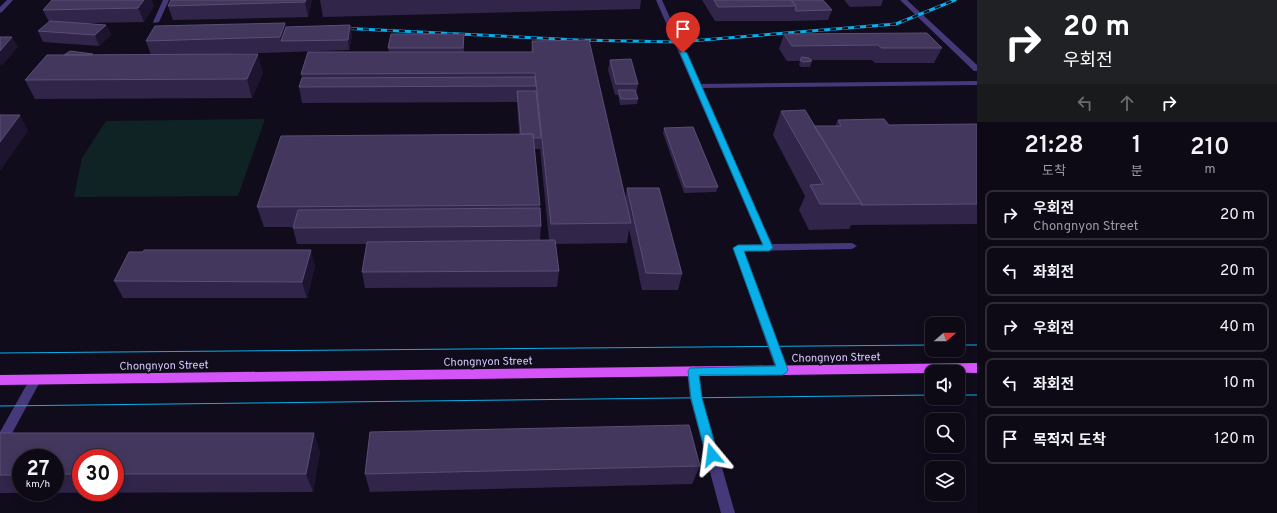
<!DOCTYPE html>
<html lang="ko">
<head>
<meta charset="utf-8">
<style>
  body { margin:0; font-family:Overpass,"Noto Sans KR",sans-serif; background:#16121e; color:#f1f3f6; height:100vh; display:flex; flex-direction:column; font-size:15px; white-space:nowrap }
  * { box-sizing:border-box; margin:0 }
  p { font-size:13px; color:#9a9aa0 }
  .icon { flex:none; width:22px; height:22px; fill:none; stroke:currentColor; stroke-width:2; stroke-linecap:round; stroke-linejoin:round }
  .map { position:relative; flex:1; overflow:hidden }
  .side { display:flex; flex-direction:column; background:#0d0915; width:300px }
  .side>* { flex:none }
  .guide { background:#202124; color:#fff; overflow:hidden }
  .needle { width:26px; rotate:70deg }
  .controls { position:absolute; left:925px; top:317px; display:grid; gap:8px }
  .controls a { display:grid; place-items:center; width:40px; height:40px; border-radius:8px; background:#0d0915; box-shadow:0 2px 10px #0003,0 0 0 1px #2d2a34; font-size:20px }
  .speed { position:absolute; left:12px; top:449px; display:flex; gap:8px; font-size:20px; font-weight:700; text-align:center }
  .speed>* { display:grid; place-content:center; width:52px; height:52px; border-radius:50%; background:#0d0915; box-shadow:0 2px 10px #0003,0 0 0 1px #2d2a34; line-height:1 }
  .speed small { font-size:10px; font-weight:400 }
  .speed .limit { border:6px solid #d22; background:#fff; color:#111 }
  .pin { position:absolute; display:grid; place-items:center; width:34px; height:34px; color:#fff; margin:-41px -17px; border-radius:50% 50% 50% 0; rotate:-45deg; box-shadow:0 0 4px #0007 }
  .pin .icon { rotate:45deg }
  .me { position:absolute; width:44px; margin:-22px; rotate:344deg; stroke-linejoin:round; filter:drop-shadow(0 0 3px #0008) }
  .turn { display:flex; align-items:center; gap:14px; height:84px; padding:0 20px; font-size:18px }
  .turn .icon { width:52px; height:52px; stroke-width:2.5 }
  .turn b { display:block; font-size:28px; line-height:34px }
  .lanes { display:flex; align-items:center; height:38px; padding:0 20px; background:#0003; justify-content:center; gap:20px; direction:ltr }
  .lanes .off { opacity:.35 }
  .eta { display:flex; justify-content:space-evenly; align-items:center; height:68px; text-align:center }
  .eta b { font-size:24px; font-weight:600; line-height:28px }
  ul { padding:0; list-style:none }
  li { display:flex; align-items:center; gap:12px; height:50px; margin:0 8px 6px; padding:0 12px; border:2px solid #2d2a34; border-radius:8px }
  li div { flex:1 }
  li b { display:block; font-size:15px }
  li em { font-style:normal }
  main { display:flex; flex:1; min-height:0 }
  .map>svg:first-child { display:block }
  .green { fill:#0f2325 }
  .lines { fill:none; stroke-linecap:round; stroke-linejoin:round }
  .minor { fill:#453979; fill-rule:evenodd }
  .major { fill:#d554f8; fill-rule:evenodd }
  .tram { stroke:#09afe9; stroke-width:1 }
  .rail-casing { stroke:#09afe9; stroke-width:3 }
  .rail { stroke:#110c1c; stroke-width:2; stroke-dasharray:6; stroke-linecap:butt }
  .wall { fill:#31254a; fill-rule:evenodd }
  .shaded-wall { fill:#1d142f }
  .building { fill:#43375d; stroke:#5a4e76 }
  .route { fill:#09afe9; stroke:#067297 }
  .labels { text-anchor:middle; stroke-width:4; stroke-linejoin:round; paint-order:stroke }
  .street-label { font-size:11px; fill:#d7c9fd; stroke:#110c1c }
</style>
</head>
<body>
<main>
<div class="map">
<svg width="977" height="513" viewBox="0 0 977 513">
  <rect width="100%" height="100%" fill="#110c1c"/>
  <path class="green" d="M265 119 238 196 74 197 82 158 106 121Z"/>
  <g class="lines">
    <path class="minor" d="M7 0H13L2 12 0 13V7Z
      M163 0H169L159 22 154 23 153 22Z
      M656 0H662L700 84 977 81V85L702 88 772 244 852 243 857 246 852 249 744 251 788 370 786 373 782 375 778 373 776 370 733 248 738 245 762 244Z
      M900 0H907L977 65V71H974Z
      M693 366 697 368 699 371 702 398 735 513H721L690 398 687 371 689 368Z
      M35 375 39 377 41 380 4 448 0 450V432L31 377Z"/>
    <path class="major" d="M977 363V373L932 372V373L0 385V375Z"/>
    <path class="tram" d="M958 345H977
      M0 353 932 345
      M958 395H977
      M0 406 932 395"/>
    <defs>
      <path id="rail" d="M339 28 578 40 678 42 896 24 955 0"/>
    </defs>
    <use href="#rail" class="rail-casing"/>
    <use href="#rail" class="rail"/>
  </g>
  <path class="wall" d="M312 0 308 17 173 20 168 6Z
    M320 0H641L640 9 323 17Z
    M702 0H823L832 10 828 20 793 21 792 20V21H715Z
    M844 0H883L881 6 850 7Z
    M154 6 144 22 86 23 106 25 111 35 99 46 43 42 38 31 49 22 43 10Z
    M285 23 286 27 350 25 352 35 349 50 197 55 263 73 252 98 35 99 25 80 64 55 93 54V55H151L146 41Z
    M464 34V52H531L532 41 625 199 627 188 682 274 678 290H642L629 229 627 243 555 244 559 271 557 287 365 288 362 272 367 244H297L293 228V227H264L257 207 519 134 517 102 302 103 299 87 302 78 301 74 389 52 388 48ZM540 148 549 240H540L541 226 540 205 534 149H540Z
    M784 34 942 48 934 63H875L872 60H811L812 61 810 67H801L799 65 800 61H787L779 49Z
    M610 60 638 84 636 94 638 99 637 104 620 105 618 95H615L608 70Z
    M781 111 814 126H835L838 120 889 125 977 124V224L851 225 849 229 809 230 799 210 805 196 773 135Z
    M664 128 718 187 716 192 684 193 663 133Z
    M315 266 307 298H123L114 281Z
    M0 433 320 451 313 492 0 493ZM21 458H55V492H21ZM81 458H115V492H81Z
    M700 466 692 484 370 492 365 474Z"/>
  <path class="shaded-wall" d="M144 0H152L154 6 144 22 138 8Z
    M306 0H312L308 17 305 2Z
    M285 23 288 37 281 41 280 37Z
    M106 25 111 35 99 46 95 35Z
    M350 25 352 35 349 50 348 40Z
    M12 37 18 47 2 66 0 64V51Z
    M258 54 263 73 252 98 247 79Z
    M20 115 28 131 0 171V142Z
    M311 250 315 266 307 298 302 282Z
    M314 433 320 451 313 492 306 474Z"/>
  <path class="building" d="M52 0H144L138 8 43 10Z
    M171 0H306L305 2 168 6Z
    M714 0H791L796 6 718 7Z
    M791 0H823L832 10 796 11 795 10 796 6Z
    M50 21 106 25 95 35 38 31Z
    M285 23 280 37 146 41 155 26Z
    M350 25 348 40 281 41 286 27Z
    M927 33 942 48H881L878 45 792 46 784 34Z
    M391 34H464L463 48H388Z
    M0 37H12L0 51Z
    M589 40 631 223 551 224 535 73 301 74 308 52H533L532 41Z
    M70 51 93 54 92 55H64Z
    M258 54 247 79 25 80 47 55Z
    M802 57 809 58 812 61 803 62 800 60Z
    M631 59 638 84H616L610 60Z
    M535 77 536 86 299 87 302 78Z
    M618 90H635L638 99H621Z
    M517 91H536L541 138H533V134H521Z
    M805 110 862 204H820L810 185 823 184 781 111Z
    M0 115H20L0 142Z
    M884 119 889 125 977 124V204L861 205 862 204 814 126H841L838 120Z
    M693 127 718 187H685L664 128Z
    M533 134 540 205 257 207 281 136Z
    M627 188H659L682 274 646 273Z
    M540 208 541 226 293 228 298 210Z
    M555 240 559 271 362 272 367 242Z
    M144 250H311L302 282 114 281 129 252H143Z
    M689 425 700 466 365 474 370 432Z
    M0 433H314L306 474H115V458H81V474H55V458H21V475H0Z"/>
  <path class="route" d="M683 51 687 53 773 248 769 251H744L788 370 786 373 782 375H699L702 398 718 455 716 459 712 461 708 459 706 455 691 398 688 371 690 368 776 366 733 248 738 245H763L680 53Z"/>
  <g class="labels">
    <g class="street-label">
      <text transform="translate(836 357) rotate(-1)" y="4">Chongnyon Street</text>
      <text transform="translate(488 361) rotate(-1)" y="4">Chongnyon Street</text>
      <text transform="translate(164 365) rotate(-1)" y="4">Chongnyon Street</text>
    </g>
  </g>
</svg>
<div class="controls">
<a><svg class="needle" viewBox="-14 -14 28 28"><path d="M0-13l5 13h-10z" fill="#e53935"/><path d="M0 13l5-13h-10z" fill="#9a9aa0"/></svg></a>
<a><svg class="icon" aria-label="sound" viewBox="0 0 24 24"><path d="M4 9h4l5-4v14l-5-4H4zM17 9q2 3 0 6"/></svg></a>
<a><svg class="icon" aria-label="search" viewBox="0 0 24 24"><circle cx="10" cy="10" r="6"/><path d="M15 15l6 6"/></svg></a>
<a><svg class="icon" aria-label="layers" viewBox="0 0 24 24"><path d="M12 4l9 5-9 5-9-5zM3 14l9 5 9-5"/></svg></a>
</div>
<div class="speed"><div>27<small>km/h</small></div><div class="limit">30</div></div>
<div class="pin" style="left:683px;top:53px;background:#d93025"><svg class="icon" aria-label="arrive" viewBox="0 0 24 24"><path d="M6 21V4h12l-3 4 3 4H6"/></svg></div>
<svg class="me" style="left:712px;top:455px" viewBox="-20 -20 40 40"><path d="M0-17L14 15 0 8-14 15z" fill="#09afe9" stroke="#fff" stroke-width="4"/></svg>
</div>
<section class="side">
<div class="guide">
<div class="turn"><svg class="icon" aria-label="right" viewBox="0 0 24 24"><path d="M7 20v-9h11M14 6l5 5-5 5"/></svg><div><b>20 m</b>우회전</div></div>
<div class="lanes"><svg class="icon off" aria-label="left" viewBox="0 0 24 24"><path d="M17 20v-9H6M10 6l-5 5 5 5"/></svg><svg class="icon off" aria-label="ahead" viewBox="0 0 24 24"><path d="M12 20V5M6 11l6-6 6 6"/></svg><svg class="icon" aria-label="right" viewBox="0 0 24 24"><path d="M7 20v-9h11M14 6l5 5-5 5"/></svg></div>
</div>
<div class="eta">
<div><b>21:28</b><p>도착</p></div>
<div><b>1</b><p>분</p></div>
<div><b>210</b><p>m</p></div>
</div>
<ul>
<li><svg class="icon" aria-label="right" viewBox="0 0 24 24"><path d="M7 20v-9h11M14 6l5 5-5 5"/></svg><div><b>우회전</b><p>Chongnyon Street</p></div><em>20 m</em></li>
<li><svg class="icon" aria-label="left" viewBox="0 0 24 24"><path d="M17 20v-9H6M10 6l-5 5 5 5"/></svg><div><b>좌회전</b></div><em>20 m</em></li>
<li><svg class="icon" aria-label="right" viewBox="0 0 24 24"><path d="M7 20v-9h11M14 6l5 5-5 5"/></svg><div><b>우회전</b></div><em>40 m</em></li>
<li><svg class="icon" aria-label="left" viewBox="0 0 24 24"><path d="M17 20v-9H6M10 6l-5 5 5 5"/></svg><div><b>좌회전</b></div><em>10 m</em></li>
<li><svg class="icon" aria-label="arrive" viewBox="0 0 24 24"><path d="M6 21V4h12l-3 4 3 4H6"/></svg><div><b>목적지 도착</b></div><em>120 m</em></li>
</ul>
</section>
</main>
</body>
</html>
